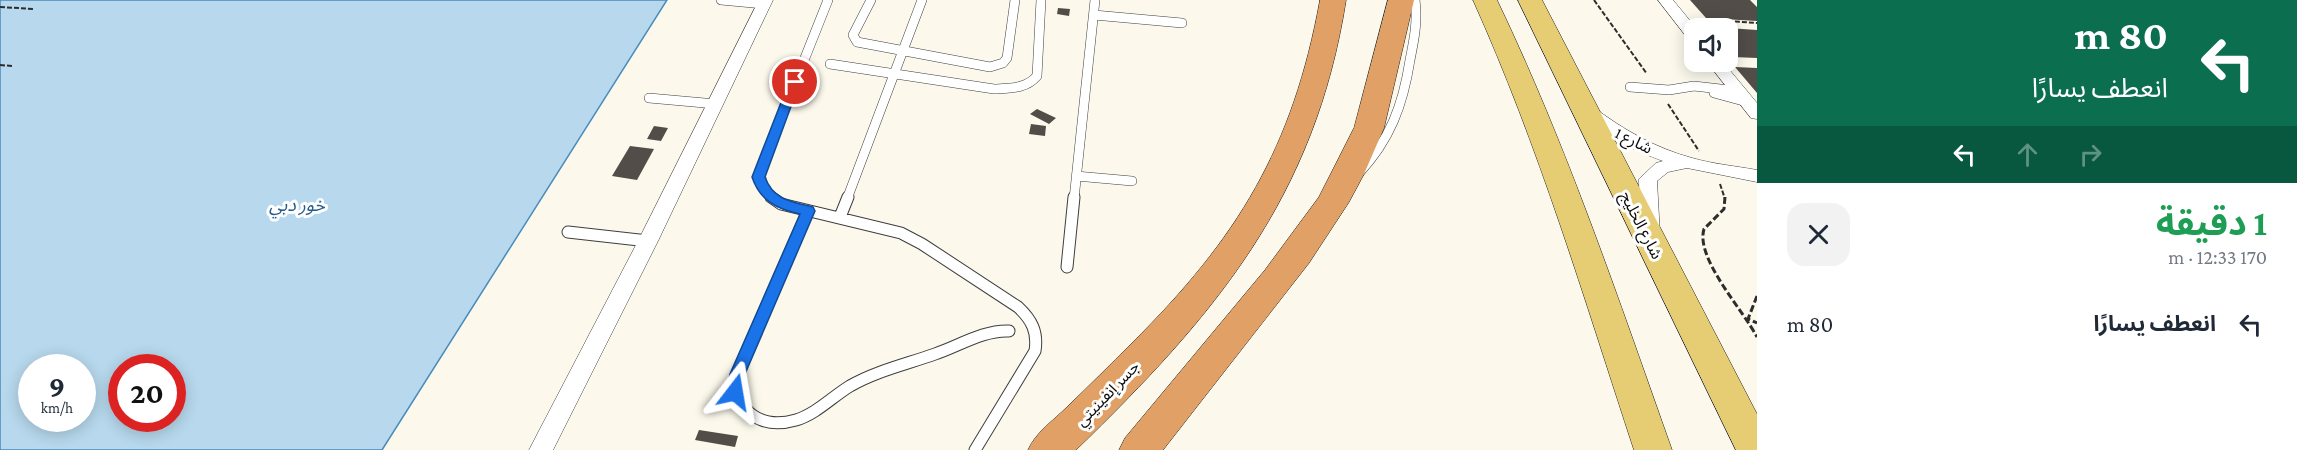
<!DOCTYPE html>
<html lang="ar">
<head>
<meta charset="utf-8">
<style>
  body { margin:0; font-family:"Crimson Pro","Noto Sans Arabic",serif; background:#f2f2f3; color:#1f2937; direction:rtl; height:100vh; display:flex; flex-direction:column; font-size:22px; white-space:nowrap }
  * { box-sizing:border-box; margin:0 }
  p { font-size:20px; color:#747a83 }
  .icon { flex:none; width:33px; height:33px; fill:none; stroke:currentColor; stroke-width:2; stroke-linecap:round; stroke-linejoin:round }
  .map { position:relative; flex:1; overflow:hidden; direction:ltr }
  .sheet { display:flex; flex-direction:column; background:#fff; width:540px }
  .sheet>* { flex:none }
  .hud { background:#0b6e4f; color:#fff; overflow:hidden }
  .fabs { position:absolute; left:1684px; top:18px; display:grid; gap:12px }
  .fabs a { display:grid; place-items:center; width:54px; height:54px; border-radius:12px; background:#fff; box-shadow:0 3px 15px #0003; font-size:30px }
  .speed { position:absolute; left:18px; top:354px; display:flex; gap:12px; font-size:30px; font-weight:700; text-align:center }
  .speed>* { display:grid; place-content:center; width:78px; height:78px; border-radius:50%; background:#fff; box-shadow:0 3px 15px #0003; line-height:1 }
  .speed small { font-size:15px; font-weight:400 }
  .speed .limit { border:9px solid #d22; background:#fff; color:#111 }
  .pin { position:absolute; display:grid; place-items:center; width:51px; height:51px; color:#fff; margin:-26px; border:3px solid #fff; border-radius:50%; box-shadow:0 2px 6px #0007 }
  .me { position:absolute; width:66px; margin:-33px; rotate:14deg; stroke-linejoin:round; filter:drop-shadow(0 0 4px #0008) }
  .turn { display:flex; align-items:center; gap:21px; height:126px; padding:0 30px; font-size:27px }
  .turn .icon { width:78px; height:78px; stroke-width:2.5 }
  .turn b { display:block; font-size:42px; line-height:51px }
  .lanes { display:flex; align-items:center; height:57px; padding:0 30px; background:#0003; justify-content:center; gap:30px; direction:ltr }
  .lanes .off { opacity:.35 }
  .round { display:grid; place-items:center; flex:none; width:63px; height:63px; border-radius:18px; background:#f2f2f3 }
  .headline { display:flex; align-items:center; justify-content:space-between; height:102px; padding:0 30px }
  h1 { font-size:36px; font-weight:700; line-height:45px; color:#1e9e55 }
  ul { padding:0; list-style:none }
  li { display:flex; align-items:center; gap:18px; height:78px; padding:0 30px }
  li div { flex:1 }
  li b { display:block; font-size:22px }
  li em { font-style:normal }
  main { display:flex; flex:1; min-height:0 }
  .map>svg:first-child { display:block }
  .water { fill:#b7d8ed; stroke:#478bbb; stroke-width:1.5; fill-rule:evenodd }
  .building { fill:#524d49 }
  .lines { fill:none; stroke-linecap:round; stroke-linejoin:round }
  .lane-far1-casing { stroke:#3e3e3e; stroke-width:10 }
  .lane-casing { stroke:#3e3e3e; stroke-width:13 }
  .street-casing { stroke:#3e3e3e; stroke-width:1 }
  .primary-casing { stroke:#1c1c1c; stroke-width:1 }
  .highway-casing { stroke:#1c1c1c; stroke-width:1 }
  .path-far1 { stroke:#2d2d2d; stroke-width:2; stroke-dasharray:5 2; stroke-linecap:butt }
  .path { stroke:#2d2d2d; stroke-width:3; stroke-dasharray:7 3; stroke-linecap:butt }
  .lane-far1 { stroke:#fff; stroke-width:9 }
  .lane { stroke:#fff; stroke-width:11 }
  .street { fill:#fff; fill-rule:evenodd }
  .primary { fill:#e6cc72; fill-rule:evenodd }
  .highway { fill:#e1a065; fill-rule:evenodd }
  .route { fill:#1a73e8; stroke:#114b97; stroke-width:1.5 }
  .labels { text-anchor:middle; stroke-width:6; stroke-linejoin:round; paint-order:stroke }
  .street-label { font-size:16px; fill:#0b0b0b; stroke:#fff }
  .water-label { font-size:18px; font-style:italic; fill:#255d8c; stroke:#fff }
</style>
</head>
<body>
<main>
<section class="sheet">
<div class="hud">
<div class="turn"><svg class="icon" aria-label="left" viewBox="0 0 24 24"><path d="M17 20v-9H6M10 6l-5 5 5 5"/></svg><div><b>80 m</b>انعطف يسارًا</div></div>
<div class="lanes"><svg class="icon" aria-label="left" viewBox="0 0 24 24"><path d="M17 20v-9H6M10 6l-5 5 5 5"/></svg><svg class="icon off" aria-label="ahead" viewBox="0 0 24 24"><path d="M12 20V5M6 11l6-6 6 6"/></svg><svg class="icon off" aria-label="right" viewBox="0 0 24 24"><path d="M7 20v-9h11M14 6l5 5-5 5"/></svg></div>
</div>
<div class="headline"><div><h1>1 دقيقة</h1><p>170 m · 12:33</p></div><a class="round"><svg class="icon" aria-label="close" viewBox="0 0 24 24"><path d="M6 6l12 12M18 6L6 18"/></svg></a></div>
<ul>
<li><svg class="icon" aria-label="left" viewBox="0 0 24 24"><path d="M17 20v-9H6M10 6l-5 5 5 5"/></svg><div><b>انعطف يسارًا</b></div><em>80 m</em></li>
</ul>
</section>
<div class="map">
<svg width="1757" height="450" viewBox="0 0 1757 450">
  <rect width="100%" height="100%" fill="#fcf9ec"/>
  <path class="water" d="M0 0H667L382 450H0ZM32 368H82V418H32ZM122 368H172V418H122Z"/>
  <path class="building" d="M1690 0H1750L1757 7V21L1706 18Z
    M1058 8 1070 9 1069 16 1057 14Z
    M1728 28 1757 30V58L1733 57 1728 51Z
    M1735 67 1757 68V93Z
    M1037 109 1056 118 1049 124 1030 114Z
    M1031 124 1046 126 1045 136 1029 134Z
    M654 126 668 128 661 141 647 139Z
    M630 146 654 149 637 180 612 176Z
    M699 430 738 436 735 447 695 440Z"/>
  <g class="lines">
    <defs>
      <path id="lane-far1" d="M721 0 764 4
        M871 0 853 35 857 42 990 67 1003 63 1007 58 1015 0
        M1094 15 1182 23
        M830 64 994 89C1010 88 1026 89 1037 76L1041 0
        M1630 87 1669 90 1694 86 1738 91
        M1714 93 1747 102
        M649 98 716 104
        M1359 173C1390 140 1403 105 1410 60 1414 40 1418 21 1415 0
        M1076 176 1132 181
        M773 199 763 188 760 171 828 0
        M847 199 922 0
        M1074 199 1095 0"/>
      <path id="lane" d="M771 197 781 204 901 233 922 244 1018 307C1032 320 1038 332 1035 351L975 450
        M808 211 737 374C733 411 761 430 796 420 816 414 832 397 850 386 876 371 907 364 935 354 959 346 983 330 1009 331
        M840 217 848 197
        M568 232 648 241
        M1067 267 1074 197"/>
      <path id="street" d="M759 0H773L658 241 553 450H529L638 241Z
        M1658 0H1673L1696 28 1695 42 1689 40Z
        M1707 62H1723L1757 103V119L1751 118Z
        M1586 105 1592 106C1622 129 1655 148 1692 158 1713 164 1735 166 1757 170V182L1687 168 1668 172 1657 181 1660 236 1657 241 1650 243 1643 241 1640 236 1639 179 1656 163 1663 161C1638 152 1593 132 1577 110L1580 106Z"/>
      <path id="primary" d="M1473 0H1497C1567 146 1618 298 1672 450H1634C1584 298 1539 146 1473 0Z
        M1518 0H1542L1757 414V450H1736Z"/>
      <path id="highway" d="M1320 0H1346C1315 198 1215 315 1076 450H1028C1036 432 1053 421 1067 407 1089 386 1110 365 1132 343 1238 238 1293 148 1320 0Z
        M1388 0H1414L1384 128 1364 174 1349 202 1309 263 1163 450H1119L1125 438 1265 270 1319 197 1354 128Z"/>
    </defs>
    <use href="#lane-far1" class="lane-far1-casing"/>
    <use href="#lane" class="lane-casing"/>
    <use href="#street" class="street-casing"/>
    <use href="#primary" class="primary-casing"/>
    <use href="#highway" class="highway-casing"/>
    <path class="path-far1" d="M1594 0 1647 74
      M0 7 34 9
      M1700 19 1757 23
      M0 65 13 66
      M1668 104 1699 151
      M1720 184 1725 199"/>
    <path class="path" d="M1725 197 1724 209 1704 229C1695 258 1743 310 1757 337
      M1757 296 1748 319 1757 323"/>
    <use href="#lane-far1" class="lane-far1"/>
    <use href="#lane" class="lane"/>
    <use href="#street" class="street"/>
    <use href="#primary" class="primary"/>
    <use href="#highway" class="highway"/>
  </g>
  <path class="route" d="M795 79 800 82 765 177C773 200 792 202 813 207L815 211 745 374 741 396 735 398 729 396 727 392 730 374 800 214C777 209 760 201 752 177L789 82Z"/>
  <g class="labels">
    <g class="street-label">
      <text transform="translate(1634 140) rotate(27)" y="6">شارع 1</text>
      <text transform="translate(1642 225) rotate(63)" y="6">شارع الخليج</text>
      <text transform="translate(1107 393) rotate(-46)" y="6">جسر إنفينيتي</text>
    </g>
    <g class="water-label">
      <text x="297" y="211">خور دبي</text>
    </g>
  </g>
</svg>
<div class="fabs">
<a><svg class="icon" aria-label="sound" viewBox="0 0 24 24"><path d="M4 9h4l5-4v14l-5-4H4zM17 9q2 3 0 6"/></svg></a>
</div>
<div class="speed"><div>9<small>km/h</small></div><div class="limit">20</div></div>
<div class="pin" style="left:795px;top:82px;background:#d93025"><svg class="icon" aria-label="arrive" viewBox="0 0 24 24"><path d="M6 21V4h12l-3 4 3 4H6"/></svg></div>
<svg class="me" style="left:735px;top:392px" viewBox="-20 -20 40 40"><path d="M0-17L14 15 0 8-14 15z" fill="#1a73e8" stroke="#fff" stroke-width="4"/></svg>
</div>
</main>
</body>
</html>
